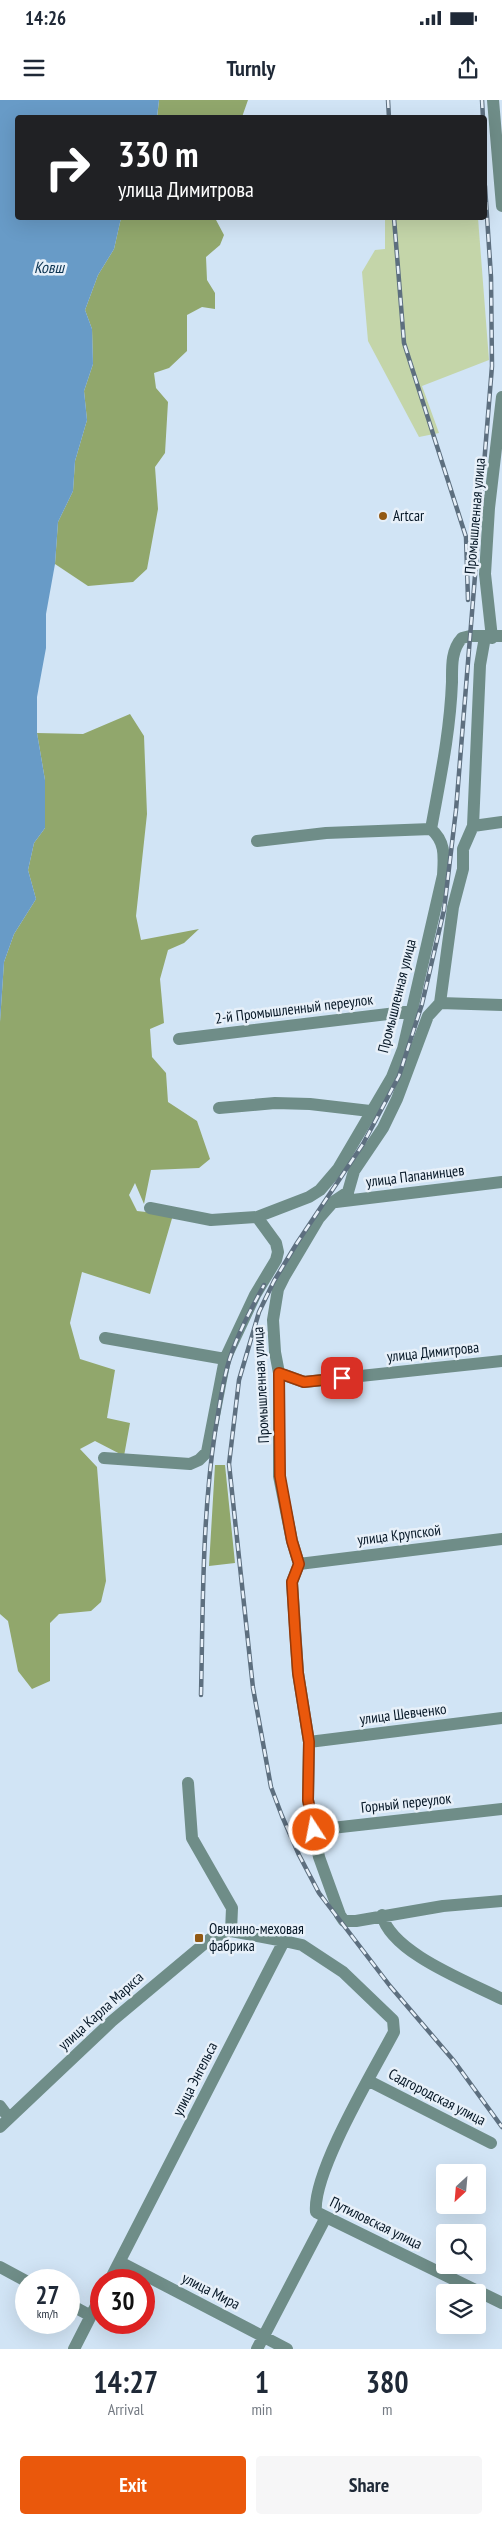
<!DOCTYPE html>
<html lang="en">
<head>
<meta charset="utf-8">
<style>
  body { margin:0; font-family:"PT Sans Narrow",sans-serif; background:#f6f6f7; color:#1f2937; height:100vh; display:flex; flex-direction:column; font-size:19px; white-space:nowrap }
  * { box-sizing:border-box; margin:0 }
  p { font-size:16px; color:#747a83 }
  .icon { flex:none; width:28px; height:28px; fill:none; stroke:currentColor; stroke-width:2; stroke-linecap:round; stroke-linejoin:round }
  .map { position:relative; height:2249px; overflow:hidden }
  .details { display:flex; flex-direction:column; background:#fff; flex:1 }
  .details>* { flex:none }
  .guide { position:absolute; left:15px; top:15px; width:472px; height:105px; border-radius:5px; box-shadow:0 5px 20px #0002; background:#202124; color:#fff; overflow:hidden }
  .needle { width:32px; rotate:206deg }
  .tools { position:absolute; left:436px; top:2064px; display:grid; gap:10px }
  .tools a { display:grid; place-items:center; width:50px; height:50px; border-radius:5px; background:#fff; box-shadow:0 5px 20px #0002; font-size:25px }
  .speed { position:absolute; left:15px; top:2169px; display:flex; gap:10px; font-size:25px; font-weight:700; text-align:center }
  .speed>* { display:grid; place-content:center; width:65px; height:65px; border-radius:50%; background:#fff; box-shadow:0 5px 20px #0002; line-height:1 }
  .speed small { font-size:12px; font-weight:400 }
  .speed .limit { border:8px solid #d22; background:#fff; color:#111 }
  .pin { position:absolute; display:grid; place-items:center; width:42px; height:42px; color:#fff; margin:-21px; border-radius:10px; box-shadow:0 2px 8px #0006 }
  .me { position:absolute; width:55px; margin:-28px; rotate:349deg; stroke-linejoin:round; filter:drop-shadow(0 0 4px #0008) }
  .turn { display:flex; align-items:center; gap:18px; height:105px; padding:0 20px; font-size:22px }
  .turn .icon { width:65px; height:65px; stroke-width:2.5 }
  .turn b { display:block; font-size:35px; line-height:42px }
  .eta { display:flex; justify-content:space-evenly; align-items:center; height:85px; text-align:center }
  .eta b { font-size:30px; font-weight:700; line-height:35px }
  .action { display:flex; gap:10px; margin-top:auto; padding:10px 20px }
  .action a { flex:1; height:58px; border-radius:5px; background:#ea580c; color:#fff; font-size:20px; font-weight:700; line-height:58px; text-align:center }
  .action a+a { background:#f6f6f7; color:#1f2937 }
  .status { display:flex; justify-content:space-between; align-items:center; height:35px; padding:0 25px; background:#fff; direction:ltr }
  .status svg { height:14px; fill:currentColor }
  header { display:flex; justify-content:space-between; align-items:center; height:65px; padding:0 20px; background:#fff; font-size:22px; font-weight:700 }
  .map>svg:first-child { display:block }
  .green { fill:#c4d5a9 }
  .forest { fill:#91a76c }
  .water { fill:#689bc7 }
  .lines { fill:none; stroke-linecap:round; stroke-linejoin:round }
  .minor { stroke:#6f8d88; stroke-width:12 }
  .rail-casing { stroke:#5d6f7f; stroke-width:4.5 }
  .rail { stroke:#e7f0f9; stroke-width:2.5; stroke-dasharray:8; stroke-linecap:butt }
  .route-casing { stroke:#983908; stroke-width:12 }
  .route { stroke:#ea580c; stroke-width:9 }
  .poi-dot { fill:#925914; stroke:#e7f0f9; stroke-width:2 }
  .labels { text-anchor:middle; stroke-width:5; stroke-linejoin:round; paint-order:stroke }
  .poi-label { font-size:15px; fill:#041524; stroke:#e7f0f9; text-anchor:start }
  .street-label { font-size:15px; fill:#041524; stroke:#e7f0f9 }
  .water-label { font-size:16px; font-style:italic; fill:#0c3452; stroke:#e7f0f9 }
</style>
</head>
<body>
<div class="status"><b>14:26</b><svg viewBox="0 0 49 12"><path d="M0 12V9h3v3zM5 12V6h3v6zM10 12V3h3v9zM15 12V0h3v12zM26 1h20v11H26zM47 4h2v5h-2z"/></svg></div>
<header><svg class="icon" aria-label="menu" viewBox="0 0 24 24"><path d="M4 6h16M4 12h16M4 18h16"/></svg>Turnly<svg class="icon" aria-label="share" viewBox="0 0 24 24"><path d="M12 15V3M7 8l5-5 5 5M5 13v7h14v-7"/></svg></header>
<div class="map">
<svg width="502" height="2249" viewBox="0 0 502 2249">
  <rect width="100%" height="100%" fill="#d1e4f5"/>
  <path class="green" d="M385 118H478L489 260 422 286 439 333 419 337 368 241 362 172 375 150 385 149Z"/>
  <path class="forest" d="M159 0H248L242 17 157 18Z
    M121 118H215L224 135 220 145 206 157 207 180 215 193V209L202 207 187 215V251L169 268 154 273 156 288 168 302 165 353 155 367 158 409 147 469 133 482 88 486 55 464 58 422 73 391 75 361 87 320 84 291 93 264 92 229 85 210 98 175 114 149Z
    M130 614 144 636 147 714 136 816 141 840 199 829 184 843 168 850 160 879 164 923 150 929 152 957 166 973 168 1002 197 1021 210 1059 199 1068 151 1070 144 1104 135 1083 129 1095 137 1111 173 1115 150 1194 82 1172 70 1223 80 1259 115 1270 107 1318 130 1323 124 1356 95 1341 80 1349 97 1367 106 1481 101 1502 91 1511 59 1514 50 1523V1581L32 1589 18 1571 8 1521 0 1514V922L4 862 14 834 36 799 28 770 34 743 45 728V680L37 633 83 634Z
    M215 1365H225L235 1463 209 1466Z"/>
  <path class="water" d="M0 0H159L157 17 18 18V118H121L114 149 98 175 85 210 92 229 93 264 84 291 87 320 75 361 73 391 58 422 55 464 46 514V548L37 597V633L45 680V728L34 743 28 770 36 799 14 834 4 862 0 922Z"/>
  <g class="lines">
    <path class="minor" d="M493 0 502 106
      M492 538 485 474 489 408 502 297
      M473 726 502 722
      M431 729C440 679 450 633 452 582 452 567 451 550 462 538L470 536H502
      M257 741 326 733 431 729
      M440 903 428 916 397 999 383 1028 354 1071 348 1092 333 1102 319 1118 284 1177 278 1189 273 1220 275 1252 279 1273V1376L292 1441 299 1464 292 1482 298 1573 309 1642 308 1700 319 1757 340 1815 344 1821H356L443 1806 502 1801
      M440 903 453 807 463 769V749L473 726 480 565 485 537
      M440 903 502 905
      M179 939 413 911
      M219 1008 275 1003 310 1004 370 1011
      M336 1102 502 1082
      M150 1108 211 1120 257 1117
      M105 1238 225 1259
      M279 1273 304 1282 502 1261
      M104 1358 190 1364 199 1360 207 1352 225 1259 255 1195 276 1160 278 1152 276 1143 257 1117 309 1097 320 1090 338 1069 392 977 403 949 443 775C444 757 446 742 431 729
      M299 1464 502 1439
      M309 1642 502 1618
      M188 1683 192 1738 232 1808 231 1831
      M314 1730 502 1709
      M382 1815C391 1853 469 1882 502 1899
      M284 1841 302 1845 343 1872 393 1920 394 1932C374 1970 312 2073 316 2112L502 2203
      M369 1981 491 2043
      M0 2006 9 2018
      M0 2027 112 1921 210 1839 231 1831
      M120 2162 287 2249
      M0 2167 26 2181
      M110 2180 284 1841 231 1831
      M69 2204 91 2216
      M74 2249 101 2196
      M257 2249 326 2117"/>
    <defs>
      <path id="rail" d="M388 0 389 18
        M482 0 483 18
        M485 86 491 177 492 266 456 710 444 810 422 904 399 976 363 1044 297 1143 274 1181 259 1212 239 1280 229 1364 253 1588 271 1687 282 1716 299 1755 319 1793 390 1886 454 1961 502 2027
        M394 118 404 243 466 437 468 500
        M201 1595C203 1507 202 1419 215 1332 219 1309 222 1284 229 1261 237 1235 251 1209 264 1185"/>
    </defs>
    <use href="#rail" class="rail-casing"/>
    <use href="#rail" class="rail"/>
  </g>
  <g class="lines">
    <defs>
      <path id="route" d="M314 1730 308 1700 309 1642 298 1573 295 1531 292 1482 299 1464 292 1441 280 1376 279 1273 304 1282 342 1278"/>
    </defs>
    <use href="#route" class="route-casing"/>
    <use href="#route" class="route"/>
  </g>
  <g class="poi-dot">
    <circle cx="383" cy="416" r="5"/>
    <rect x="194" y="1833" width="10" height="10" rx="2.5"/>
  </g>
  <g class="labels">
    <g class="poi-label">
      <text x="393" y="421">Artcar</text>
      <text x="209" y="1834">Овчинно-меховая<tspan x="209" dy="17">фабрика</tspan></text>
    </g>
    <g class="street-label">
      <text transform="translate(475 416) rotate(-85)" y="5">Промышленная улица</text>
      <text transform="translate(397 896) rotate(-76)" y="5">Промышленная улица</text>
      <text transform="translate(294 909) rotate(-7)" y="5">2-й Промышленный переулок</text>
      <text transform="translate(415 1076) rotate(-7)" y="5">улица Папанинцев</text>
      <text transform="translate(433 1252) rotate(-6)" y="5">улица Димитрова</text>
      <text transform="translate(261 1285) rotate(-93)" y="5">Промышленная улица</text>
      <text transform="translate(399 1435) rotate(-7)" y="5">улица Крупской</text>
      <text transform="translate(403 1614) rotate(-7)" y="5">улица Шевченко</text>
      <text transform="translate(406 1703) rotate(-6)" y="5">Горный переулок</text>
      <text transform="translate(101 1911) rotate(-42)" y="5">улица Карла Маркса</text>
      <text transform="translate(195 1979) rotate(-63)" y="5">улица Энгельса</text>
      <text transform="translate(437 1997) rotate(27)" y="5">Садгородская улица</text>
      <text transform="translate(376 2123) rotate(26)" y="5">Путиловская улица</text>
      <text transform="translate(211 2191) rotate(27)" y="5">улица Мира</text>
    </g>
    <g class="water-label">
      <text x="49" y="173">Ковш</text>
    </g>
  </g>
</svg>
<div class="tools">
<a><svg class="needle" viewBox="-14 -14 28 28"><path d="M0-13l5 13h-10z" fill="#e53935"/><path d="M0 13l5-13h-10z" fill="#747a83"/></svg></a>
<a><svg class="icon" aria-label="search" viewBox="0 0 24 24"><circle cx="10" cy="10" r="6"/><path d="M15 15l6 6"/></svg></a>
<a><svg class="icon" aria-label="layers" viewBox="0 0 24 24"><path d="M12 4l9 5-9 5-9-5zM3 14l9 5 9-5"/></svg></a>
</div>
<div class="speed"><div>27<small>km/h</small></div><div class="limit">30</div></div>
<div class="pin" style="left:342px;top:1278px;background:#d93025"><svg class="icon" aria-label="arrive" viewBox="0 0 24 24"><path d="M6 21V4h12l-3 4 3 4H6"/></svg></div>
<svg class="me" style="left:314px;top:1730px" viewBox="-20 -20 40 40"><circle r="17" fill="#ea580c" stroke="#fff" stroke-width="3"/><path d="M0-11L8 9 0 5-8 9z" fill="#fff"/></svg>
<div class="guide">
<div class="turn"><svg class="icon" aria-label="right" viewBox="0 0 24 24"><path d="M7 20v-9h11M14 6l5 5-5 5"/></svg><div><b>330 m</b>улица Димитрова</div></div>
</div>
</div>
<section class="details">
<div class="eta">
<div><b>14:27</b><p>Arrival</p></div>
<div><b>1</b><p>min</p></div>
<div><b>380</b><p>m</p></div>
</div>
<div class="action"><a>Exit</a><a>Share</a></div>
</section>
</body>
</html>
